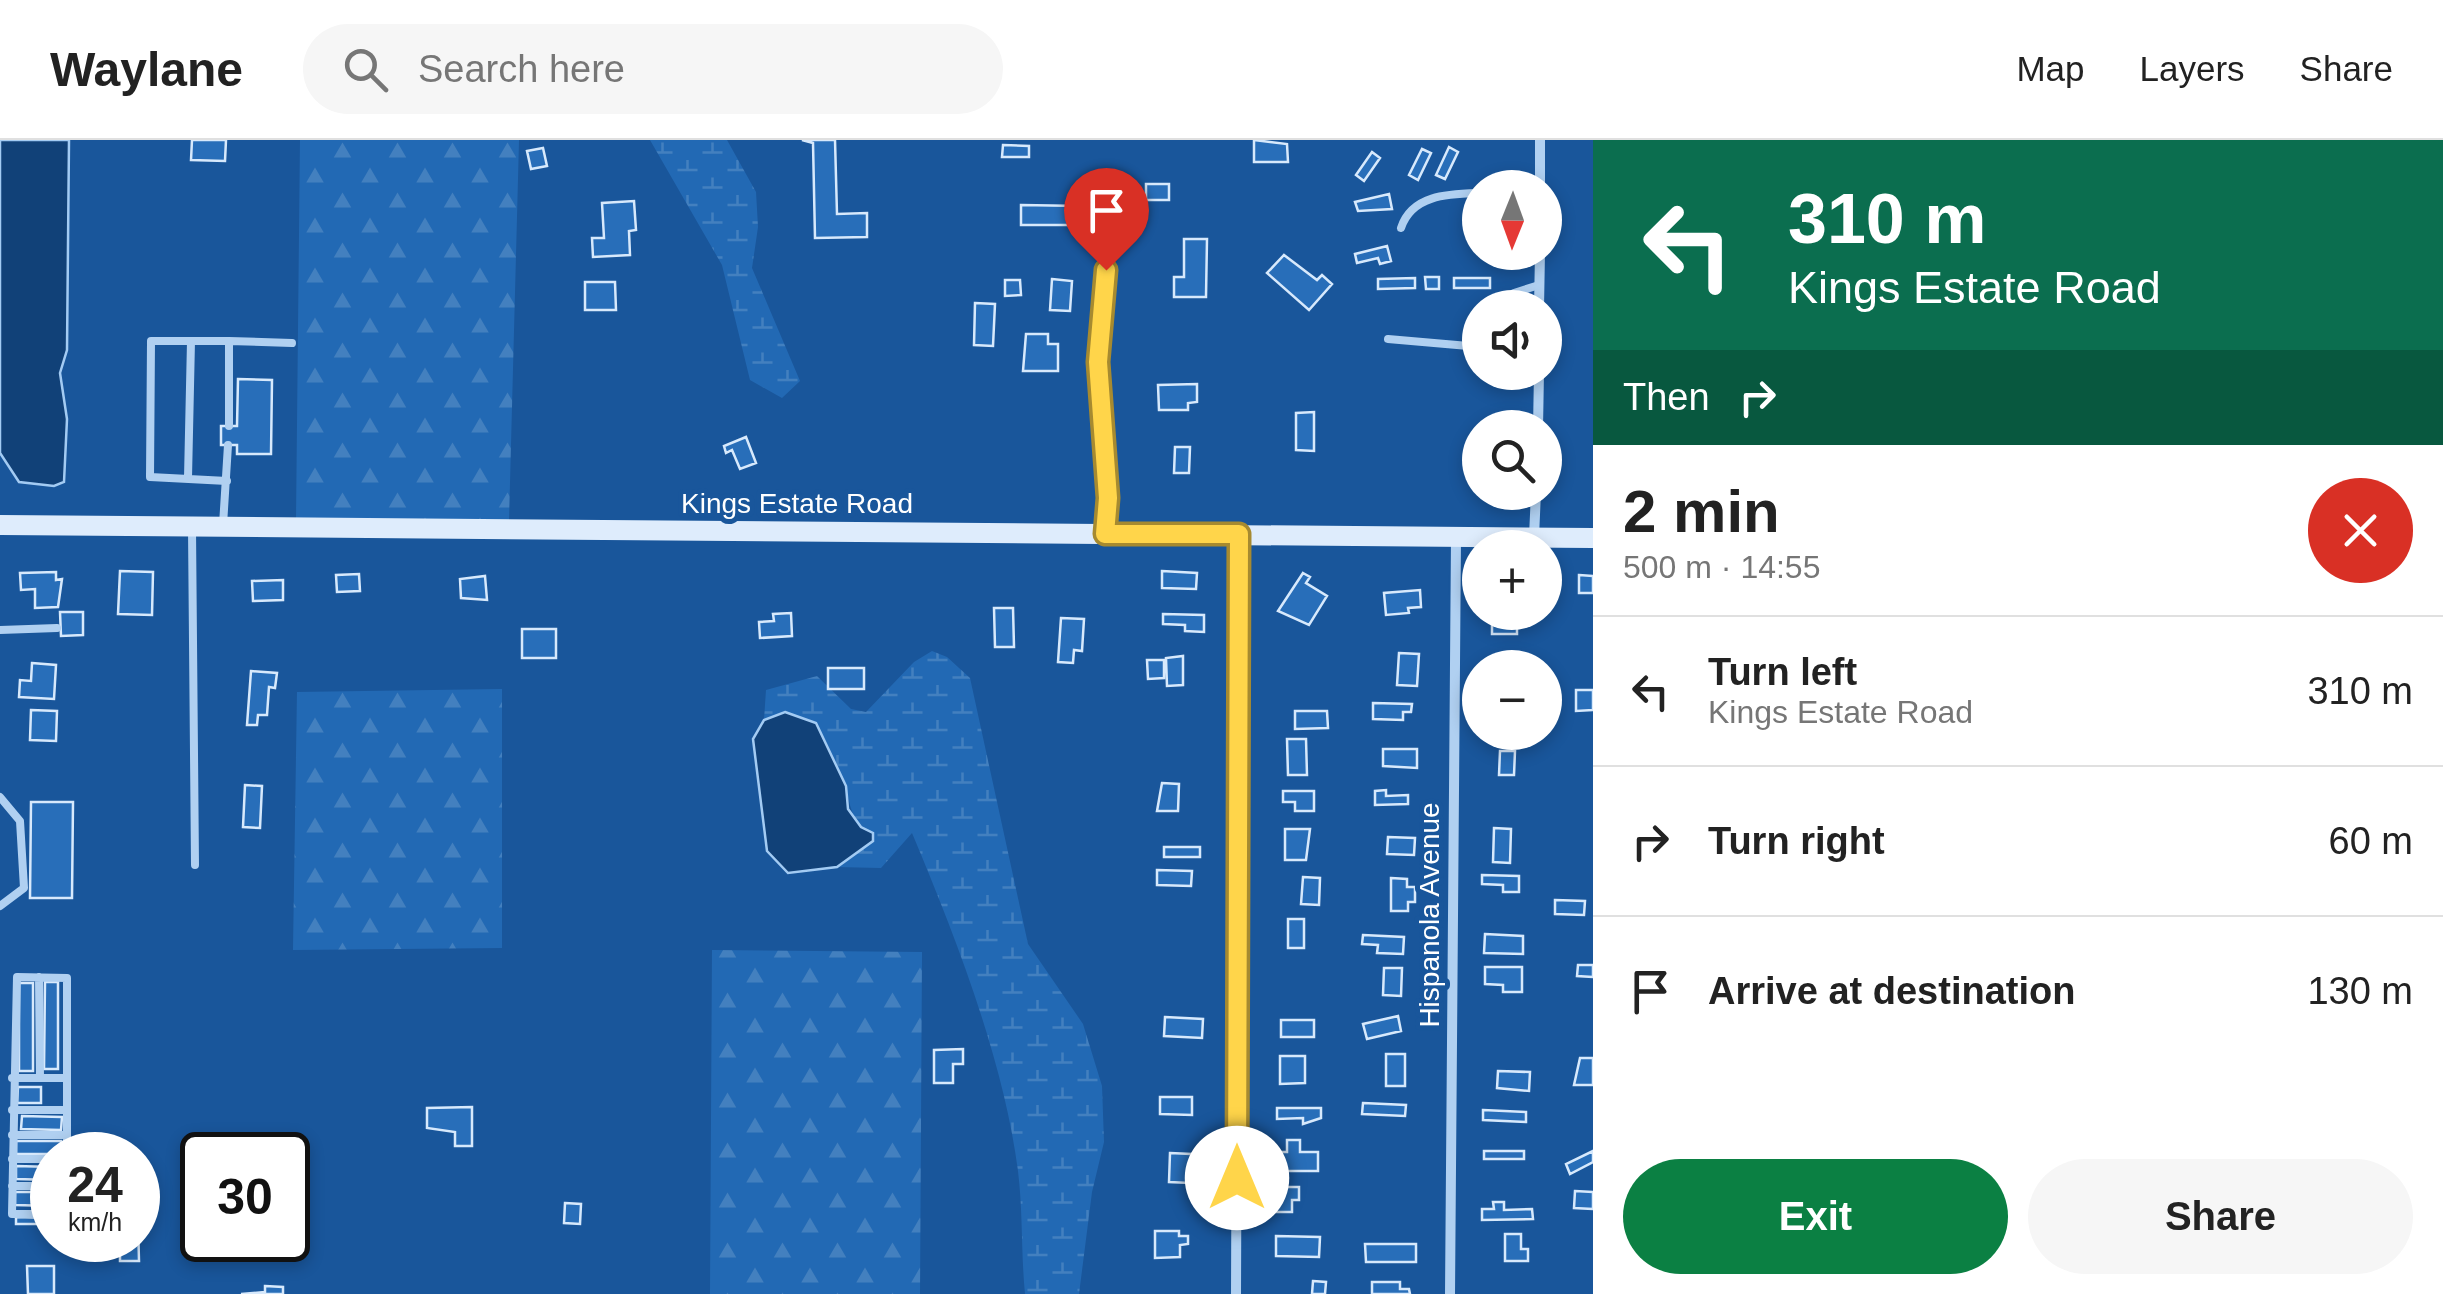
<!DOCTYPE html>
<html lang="en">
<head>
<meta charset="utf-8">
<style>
  body { margin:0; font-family:Arial,sans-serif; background:#f6f6f6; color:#222; height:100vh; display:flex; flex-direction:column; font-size:38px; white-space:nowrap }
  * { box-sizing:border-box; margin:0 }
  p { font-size:32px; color:#767676 }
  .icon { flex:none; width:55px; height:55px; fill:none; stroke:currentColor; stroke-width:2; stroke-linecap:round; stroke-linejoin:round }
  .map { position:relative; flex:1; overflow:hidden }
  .panel { display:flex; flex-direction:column; background:#fff; width:850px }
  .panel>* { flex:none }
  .guide { background:#0b6e4f; color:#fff; overflow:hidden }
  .needle { width:65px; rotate:181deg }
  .fabs { position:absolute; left:1462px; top:30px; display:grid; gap:20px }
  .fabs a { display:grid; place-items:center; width:100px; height:100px; border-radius:50%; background:#fff; box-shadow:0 5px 15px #0003; font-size:50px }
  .speed { position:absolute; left:30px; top:992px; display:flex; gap:20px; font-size:50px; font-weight:700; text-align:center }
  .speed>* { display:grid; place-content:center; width:130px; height:130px; border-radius:50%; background:#fff; box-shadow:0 5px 15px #0003; line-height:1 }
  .speed small { font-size:25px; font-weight:400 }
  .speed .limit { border:5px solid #111; border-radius:15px; background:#fff; color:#111 }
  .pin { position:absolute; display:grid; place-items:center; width:85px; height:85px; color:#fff; margin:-102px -42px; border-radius:50% 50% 50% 0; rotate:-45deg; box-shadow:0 0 10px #0007 }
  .pin .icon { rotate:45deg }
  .me { position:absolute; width:110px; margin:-55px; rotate:0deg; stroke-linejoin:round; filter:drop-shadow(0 0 8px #0008) }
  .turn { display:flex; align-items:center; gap:35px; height:210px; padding:0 30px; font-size:45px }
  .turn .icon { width:130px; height:130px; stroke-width:2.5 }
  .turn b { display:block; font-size:70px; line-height:85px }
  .then { display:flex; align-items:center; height:95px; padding:0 30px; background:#0003; gap:20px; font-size:38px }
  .round { display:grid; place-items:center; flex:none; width:105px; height:105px; border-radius:52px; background:#f6f6f6 }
  .head { display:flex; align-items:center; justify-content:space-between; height:170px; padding:0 30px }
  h1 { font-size:60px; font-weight:600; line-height:75px }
  .action { display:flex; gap:20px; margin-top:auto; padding:20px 30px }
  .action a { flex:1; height:115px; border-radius:60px; background:#0b8043; color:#fff; font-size:40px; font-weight:600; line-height:115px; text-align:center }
  .action a+a { background:#f6f6f6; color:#222 }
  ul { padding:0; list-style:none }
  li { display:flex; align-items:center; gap:30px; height:150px; padding:0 30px; border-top:2px solid #e0e0e0 }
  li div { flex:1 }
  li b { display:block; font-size:38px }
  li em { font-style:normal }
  header { display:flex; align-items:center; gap:60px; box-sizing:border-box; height:140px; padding:0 50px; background:#fff; border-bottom:2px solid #e0e0e0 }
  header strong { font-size:48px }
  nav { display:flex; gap:55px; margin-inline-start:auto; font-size:35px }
  .search { width:700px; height:90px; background:#f6f6f6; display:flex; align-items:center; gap:25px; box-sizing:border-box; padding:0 35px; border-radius:55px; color:#767676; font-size:38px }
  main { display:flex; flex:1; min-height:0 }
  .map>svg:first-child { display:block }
  .forest { fill:url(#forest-firs) }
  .wetland { fill:url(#wetland-marsh) }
  .water { fill:#114178; stroke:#a3cbf3; stroke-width:2.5 }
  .building { fill:#286eb9; stroke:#d7e9fc; stroke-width:2.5 }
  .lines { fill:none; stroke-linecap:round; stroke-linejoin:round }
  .lane { stroke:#b0d0f1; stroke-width:8 }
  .street { stroke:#b0d0f1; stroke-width:10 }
  .secondary { stroke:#deecfc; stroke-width:20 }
  .route-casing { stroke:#a68a30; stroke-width:25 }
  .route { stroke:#ffd54a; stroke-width:18 }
  .labels { text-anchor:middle; stroke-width:10; stroke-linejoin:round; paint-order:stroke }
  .street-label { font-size:28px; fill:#fff; stroke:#19569b }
</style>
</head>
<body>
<header>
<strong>Waylane</strong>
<div class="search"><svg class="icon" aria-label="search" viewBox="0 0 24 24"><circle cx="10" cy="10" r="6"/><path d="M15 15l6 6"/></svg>Search here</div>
<nav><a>Map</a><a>Layers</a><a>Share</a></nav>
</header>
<main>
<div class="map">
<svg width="1593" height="1154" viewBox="0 0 1593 1154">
  <defs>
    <pattern id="forest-firs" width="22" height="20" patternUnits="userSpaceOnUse" patternTransform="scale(2.5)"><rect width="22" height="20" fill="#2269b4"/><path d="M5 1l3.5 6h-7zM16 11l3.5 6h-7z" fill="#4380bf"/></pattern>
    <pattern id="wetland-marsh" width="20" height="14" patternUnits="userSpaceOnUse" patternTransform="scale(2.5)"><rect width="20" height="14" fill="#2269b4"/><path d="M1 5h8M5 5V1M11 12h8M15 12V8" fill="none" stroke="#4380bf"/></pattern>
  </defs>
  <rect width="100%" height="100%" fill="#19569b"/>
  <path class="forest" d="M300 0H519L509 381H296Z
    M502 549V808L293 810 297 552Z
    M712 810 922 812 920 1154H710Z"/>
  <path class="wetland" d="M650 0H727L756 52 758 87 752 128 800 241 782 258 750 240 722 125Z
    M932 511 947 517 970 538 1028 804 1083 884 1102 946 1104 1002 1092 1052 1079 1154H1025C1021 1113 1023 1071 1018 1031 1004 921 955 795 912 693L881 728 837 727 852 716 861 687C849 671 850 661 844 642 837 622 826 602 816 583L785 572 764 580 766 550 817 536 851 569 866 572 914 522Z"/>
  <path class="water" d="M0 0H69L67 210 60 233 67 279 64 342 54 346 19 342 0 313Z
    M785 572 816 583 846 646 848 669 861 687 873 693V701L837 727 788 733 767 711 753 599 764 580Z"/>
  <path class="building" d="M192 0H226L225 21 191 20Z
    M802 0H835L837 74 867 73V97L815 98 813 3Z
    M1254 0 1287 4 1288 22H1254Z
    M1003 5 1029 6V17H1002Z
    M1449 7 1458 12 1445 39 1436 35Z
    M543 8 547 26 531 29 527 11Z
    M1422 9 1431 13 1418 40 1409 35Z
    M1372 12 1380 18 1364 41 1356 35Z
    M1146 44H1169V60H1146Z
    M1389 54 1392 69 1358 71 1355 62Z
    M634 61 636 90 629 91 630 115 593 117 592 98H604L602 63Z
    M1021 65 1081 66V85H1021Z
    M1184 99H1207L1206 157H1174V137H1184Z
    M1387 106 1391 121 1380 124 1378 118 1357 123 1355 114Z
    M1284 115 1317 140 1322 135 1332 144 1309 170 1267 133Z
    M1425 137H1439V149H1426Z
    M1415 138V148L1378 149V139Z
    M1454 138H1490V148H1454Z
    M1052 139 1072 141 1070 171 1050 170Z
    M1005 140H1020L1021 155 1005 156Z
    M585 142H615L616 170H585Z
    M975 163 995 164 993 206 974 205Z
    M1026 194H1048V204H1058V231H1023Z
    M238 239 272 240 271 314H237V305H221V286H237Z
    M1197 244V262L1188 263V270H1159L1158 245Z
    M1314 272V311L1296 310V273Z
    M746 297 756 323 740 329 732 310 726 313 724 306Z
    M1175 307H1190L1189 333H1174Z
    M120 431 153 432 152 475 118 474Z
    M1162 431 1197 433 1196 449 1162 448Z
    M56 432V440L62 439 58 467 35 468V449L21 450 20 433Z
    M1303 433 1310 437 1306 443 1327 456 1309 485 1278 471Z
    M359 434 360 451 337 452 336 435Z
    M1579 435 1593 436V453H1579Z
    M485 436 487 460 461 458 460 439Z
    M283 440V460L253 461 252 441Z
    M1420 450 1421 467 1408 468 1409 473 1386 475 1384 453Z
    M994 468H1013L1014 507H995Z
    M60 472H83V495L61 496Z
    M1492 472 1517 476V494H1492Z
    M791 473 792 496 760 498 759 482 774 481 773 474Z
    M1163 474 1204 475V492L1185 491V485L1163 484Z
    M1061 478 1084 479 1082 511 1074 510 1073 523 1058 522Z
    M522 489H556V518H522Z
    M1399 513 1419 514 1417 546 1397 545Z
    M1183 516V545L1167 546 1166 518Z
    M1494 519H1512V525L1535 528H1494Z
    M1147 520H1164V538L1148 539Z
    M32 523 56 525 54 559 19 557 20 540 31 541Z
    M828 528H864V549H828Z
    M251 531 277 533 275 548 269 547 267 575H258L257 585H247Z
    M1576 550H1593V570L1576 571Z
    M1373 563 1412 564 1411 572H1403V580L1373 579Z
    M31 570 57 571 56 601 30 600Z
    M1295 571H1327L1328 588 1295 589Z
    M1287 599H1306L1307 635H1288Z
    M1383 609H1417V628L1383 626Z
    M1500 611H1515L1514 635H1499Z
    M1162 643 1179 644 1178 671H1157Z
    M245 645 262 646 260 688 243 687Z
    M1386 650V656L1408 655V664L1375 665V651Z
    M1283 651H1314V671H1295V662H1283Z
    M31 662H73L72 758H30Z
    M1494 688 1511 689 1510 723 1493 722Z
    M1285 689H1310L1306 720H1285Z
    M1388 697 1415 698 1414 715 1387 714Z
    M1164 707H1200V717H1164Z
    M1157 730 1192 731 1191 746 1157 745Z
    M1482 735 1519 736V752H1503V745L1482 744Z
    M1303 737 1320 738 1319 765 1301 764Z
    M1391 738 1407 739V747H1415V762H1408V771H1391Z
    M1555 760 1585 761 1584 775 1555 774Z
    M1288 779H1304V808H1288Z
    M1485 794 1523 796V814L1484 813Z
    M1363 795 1404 797 1403 814 1377 813 1378 805 1362 804Z
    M1578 825H1593V837L1577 836Z
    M1485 827H1522V852H1503V845L1485 844Z
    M1384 828H1402L1401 856 1383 855Z
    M45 842H58V929H44Z
    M19 843H33V931H19Z
    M1398 876 1401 891 1367 899 1363 884Z
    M1165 877 1203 879 1202 898 1164 896Z
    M1281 880H1314V897H1281Z
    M963 909V924H953V943H934V910Z
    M1386 914H1405V946H1386Z
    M1280 916H1305V943L1280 944Z
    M1580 918H1593V945H1574Z
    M1498 931 1530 932 1529 951 1497 948Z
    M18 947H41V963H17Z
    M1160 957H1192V975L1160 974Z
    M1363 963 1406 965 1405 976 1362 974Z
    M472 967V1006H455V992L427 988V968Z
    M1277 968H1321V978L1303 984V978L1277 979Z
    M1483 970 1526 972V982L1483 980Z
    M22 976 62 977 61 990 21 989Z
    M1287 1000H1300V1012H1318V1031H1280V1012H1287Z
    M16 1001H61V1014H16Z
    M1484 1011H1524V1019H1484Z
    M1593 1011V1022L1570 1034 1566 1024Z
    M1170 1013 1191 1014 1190 1043 1169 1042Z
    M16 1026 52 1027V1040L16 1039Z
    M1276 1047H1299V1060H1292V1072H1276Z
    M1575 1051 1593 1052V1069L1574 1068Z
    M15 1052H52V1066L15 1065Z
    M1493 1062H1504V1070L1532 1069 1533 1079 1482 1080V1069H1494Z
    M565 1063 581 1064 580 1084 564 1083Z
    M16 1077 52 1078V1084H16Z
    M138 1083 139 1121H120V1100H138Z
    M1155 1091H1179V1096H1188V1104L1180 1105V1117L1155 1118Z
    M1505 1094H1521V1109H1528V1121H1505Z
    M1276 1096 1320 1097 1319 1117 1276 1116Z
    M1365 1104H1416V1122H1366Z
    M27 1126H54V1154H28Z
    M1313 1141 1326 1142 1325 1154H1312Z
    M1372 1142H1400V1149H1409L1410 1154H1372Z
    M265 1146 283 1147V1154H241L265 1152Z"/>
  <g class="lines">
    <path class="lane" d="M1401 88C1412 54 1450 54 1480 53
      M1085 100 1100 104C1111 144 1099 181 1098 221 1095 279 1109 336 1105 393
      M1514 168V153L1539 145
      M1388 199 1480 207
      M191 201H229
      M229 286V201L292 203
      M188 338 191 201H151L150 337 227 341
      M223 385 228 305
      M192 389 195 725
      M0 490 57 488
      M0 657 20 681 24 748 0 766
      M39 837 40 938
      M12 938H67
      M12 970H67
      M12 995H67
      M12 1019H52
      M12 1046H52
      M52 1074H12L17 837 67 838V1015"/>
    <path class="street" d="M1540 48V0
      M1539 168 1540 112
      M1538 288 1539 232
      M1534 397 1536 352
      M1236 1154 1239 396
      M1450 1154 1456 398"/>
    <path class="secondary" d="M0 385 1593 398"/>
  </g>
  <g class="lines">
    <defs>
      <path id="route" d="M1106 130 1098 222 1108 358 1105 394H1239L1237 1038"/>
    </defs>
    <use href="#route" class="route-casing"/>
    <use href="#route" class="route"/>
  </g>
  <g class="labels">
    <g class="street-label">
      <text x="797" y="373">Kings Estate Road</text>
      <text transform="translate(1429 775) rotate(-90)" y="10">Hispanola Avenue</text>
    </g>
  </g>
</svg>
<div class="fabs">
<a><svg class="needle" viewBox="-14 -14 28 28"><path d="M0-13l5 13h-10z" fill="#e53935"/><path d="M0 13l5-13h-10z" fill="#767676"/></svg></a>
<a><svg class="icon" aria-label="sound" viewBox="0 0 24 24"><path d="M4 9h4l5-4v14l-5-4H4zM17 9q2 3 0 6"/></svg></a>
<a><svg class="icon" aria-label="search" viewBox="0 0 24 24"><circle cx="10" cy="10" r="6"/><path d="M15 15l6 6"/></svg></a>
<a>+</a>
<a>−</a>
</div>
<div class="speed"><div>24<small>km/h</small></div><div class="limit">30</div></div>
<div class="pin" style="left:1106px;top:130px;background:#d93025"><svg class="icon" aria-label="arrive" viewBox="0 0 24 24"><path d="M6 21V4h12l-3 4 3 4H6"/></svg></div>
<svg class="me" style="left:1237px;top:1038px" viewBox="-20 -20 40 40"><circle r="19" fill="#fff"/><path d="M0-13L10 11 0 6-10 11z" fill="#ffd54a"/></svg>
</div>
<section class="panel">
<div class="guide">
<div class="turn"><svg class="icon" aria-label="left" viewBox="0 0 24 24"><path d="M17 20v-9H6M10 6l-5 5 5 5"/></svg><div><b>310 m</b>Kings Estate Road</div></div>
<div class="then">Then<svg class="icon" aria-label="right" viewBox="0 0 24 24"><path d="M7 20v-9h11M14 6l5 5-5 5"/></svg></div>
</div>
<div class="head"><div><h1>2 min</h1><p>500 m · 14:55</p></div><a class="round" style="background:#d93025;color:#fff"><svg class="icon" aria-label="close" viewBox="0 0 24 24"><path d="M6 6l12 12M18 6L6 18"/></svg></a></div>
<ul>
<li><svg class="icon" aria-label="left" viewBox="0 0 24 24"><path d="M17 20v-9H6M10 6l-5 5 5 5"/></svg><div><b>Turn left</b><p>Kings Estate Road</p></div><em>310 m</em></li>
<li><svg class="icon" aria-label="right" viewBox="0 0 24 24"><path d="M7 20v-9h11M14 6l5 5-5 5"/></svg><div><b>Turn right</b></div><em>60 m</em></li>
<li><svg class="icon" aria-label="arrive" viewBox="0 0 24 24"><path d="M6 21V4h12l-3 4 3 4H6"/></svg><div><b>Arrive at destination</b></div><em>130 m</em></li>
</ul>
<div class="action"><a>Exit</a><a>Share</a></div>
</section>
</main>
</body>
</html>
